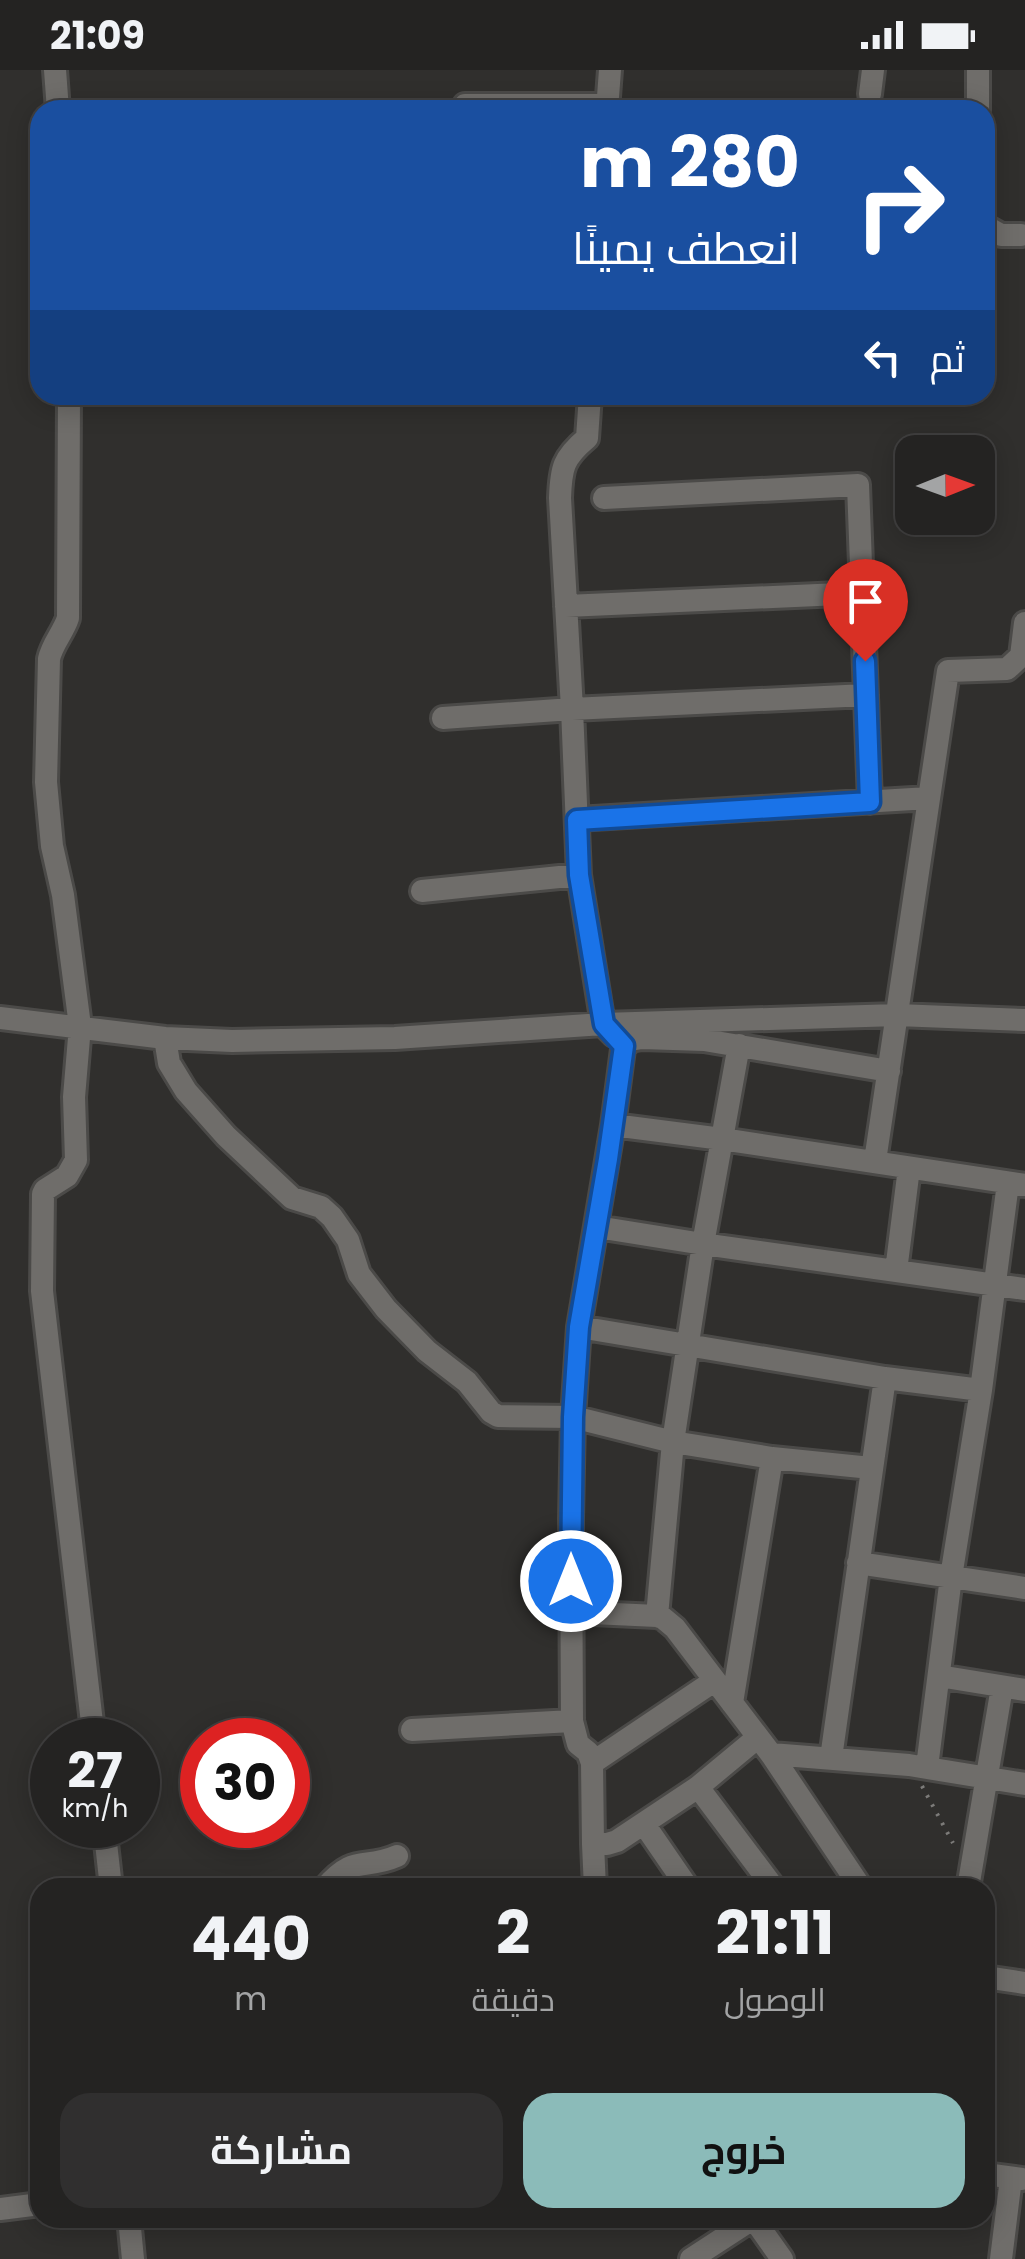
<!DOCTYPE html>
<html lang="ar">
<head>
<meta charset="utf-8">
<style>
  body { margin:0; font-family:Poppins,Cairo,sans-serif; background:#302f2f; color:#f1f3f6; direction:rtl; height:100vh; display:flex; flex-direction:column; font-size:38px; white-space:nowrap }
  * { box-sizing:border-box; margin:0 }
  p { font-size:32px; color:#a3a4a5 }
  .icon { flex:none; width:55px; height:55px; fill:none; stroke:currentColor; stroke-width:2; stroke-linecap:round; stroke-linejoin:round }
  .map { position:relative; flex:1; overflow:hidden; direction:ltr }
  .sheet { position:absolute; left:30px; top:1808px; width:965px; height:350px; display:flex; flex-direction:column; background:#242322; border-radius:30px; box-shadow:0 5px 25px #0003,0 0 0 2px #414040; direction:rtl }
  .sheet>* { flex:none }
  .banner { position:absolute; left:30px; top:30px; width:965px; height:305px; border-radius:30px; box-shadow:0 5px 25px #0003,0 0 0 2px #414040; direction:rtl; background:#1a4fa0; color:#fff; overflow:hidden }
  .needle { width:65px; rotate:89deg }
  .buttons { position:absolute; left:895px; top:365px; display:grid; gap:20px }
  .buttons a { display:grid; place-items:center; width:100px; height:100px; border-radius:20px; background:#242322; box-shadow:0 5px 25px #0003,0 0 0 2px #414040; font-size:50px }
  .speed { position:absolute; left:30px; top:1648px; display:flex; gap:20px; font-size:50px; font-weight:700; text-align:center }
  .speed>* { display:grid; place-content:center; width:130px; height:130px; border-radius:50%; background:#242322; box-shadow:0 5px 25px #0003,0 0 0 2px #414040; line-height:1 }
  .speed small { font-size:25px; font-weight:400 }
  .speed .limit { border:15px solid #d22; background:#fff; color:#111 }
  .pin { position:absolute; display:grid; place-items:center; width:85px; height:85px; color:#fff; margin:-102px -42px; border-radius:50% 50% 50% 0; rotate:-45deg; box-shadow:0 0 10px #0007 }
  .pin .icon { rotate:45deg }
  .me { position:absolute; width:110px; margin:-55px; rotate:0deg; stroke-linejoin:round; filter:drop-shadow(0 0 8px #0008) }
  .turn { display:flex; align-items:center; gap:35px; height:210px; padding:0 30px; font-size:45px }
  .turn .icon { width:130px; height:130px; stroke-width:2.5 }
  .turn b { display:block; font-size:70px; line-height:85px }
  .then { display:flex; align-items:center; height:95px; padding:0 30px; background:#0003; gap:20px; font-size:38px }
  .eta { display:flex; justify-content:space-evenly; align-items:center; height:170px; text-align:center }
  .eta b { font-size:60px; font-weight:700; line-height:70px }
  .action { display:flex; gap:20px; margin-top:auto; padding:20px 30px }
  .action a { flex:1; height:115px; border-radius:30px; background:#8bbbb9; color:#111; font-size:40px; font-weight:700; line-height:115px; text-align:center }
  .action a+a { background:#302f2f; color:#f1f3f6 }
  .status { display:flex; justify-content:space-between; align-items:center; height:70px; padding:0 50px; background:#242322; direction:ltr }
  .status svg { height:28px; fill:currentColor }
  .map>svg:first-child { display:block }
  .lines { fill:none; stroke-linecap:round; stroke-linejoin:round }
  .minor-casing { stroke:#4b4a48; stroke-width:28 }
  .path { stroke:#7c7b79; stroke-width:4; stroke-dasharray:2.5 8; stroke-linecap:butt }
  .minor { stroke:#6f6d6a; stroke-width:22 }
  .route-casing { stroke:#114b97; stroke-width:25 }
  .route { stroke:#1a73e8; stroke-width:18 }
</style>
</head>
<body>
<div class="status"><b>21:09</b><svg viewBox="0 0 49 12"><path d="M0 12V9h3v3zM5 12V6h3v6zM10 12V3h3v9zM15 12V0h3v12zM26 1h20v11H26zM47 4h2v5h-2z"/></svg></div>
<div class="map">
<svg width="1025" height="2189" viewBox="0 0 1025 2189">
  <rect width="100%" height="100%" fill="#302f2d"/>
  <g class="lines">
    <defs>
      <path id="minor" d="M55 0 58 40
        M870 24 873 0
        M465 40V35H607
        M607 40 610 0
        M978 40V0
        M985 156 1001 165H1021
        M69 325 68 548C63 563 52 574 49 589L46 712 52 776 63 825 80 956 74 1027 76 1090 67 1106 45 1120 43 1124 42 1221 94 1670
        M590 325 587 368C563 388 561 398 560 428L572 639 579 805 603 954 614 965
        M604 428 858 415 870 732
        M566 536 862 523
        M443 648 572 639 866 625
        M577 749 929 728
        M422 821 579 805
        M0 948 165 968 232 971 395 968 603 954 897 945 1025 950
        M165 968 169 993 186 1021 226 1066 292 1128 321 1137 332 1147 348 1170 359 1204 386 1239 427 1281 467 1312 491 1342 498 1346 573 1347 673 1372 772 1388 871 1398
        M613 1055 722 1069 1025 1115
        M875 1091 948 601 1007 599 1021 586 1025 553
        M597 1157 703 1174 1025 1219
        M896 1201 909 1098
        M579 1257 885 1308 981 1320
        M858 1493 1025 1518
        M571 1542 657 1546 663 1548 675 1558 771 1684 861 1818
        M657 1546 673 1372 703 1174 739 975
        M939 1606 1025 1620
        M714 1611 592 1693 588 1682 578 1674 572 1651 571 1449 573 1347 579 1257 613 1055 623 979 630 970 642 968 704 970 889 1001
        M732 1633 772 1388
        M412 1660 572 1651
        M771 1684 909 1695 1025 1714
        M831 1688 885 1308
        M592 1693 593 1774H607L617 1771 698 1717 757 1668
        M927 1697 951 1507 981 1320 1008 1113
        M698 1717 774 1818
        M644 1754 688 1818
        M104 1755 111 1818
        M593 1774 595 1818
        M325 1818C355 1783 363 1801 397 1786
        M968 1818 1002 1617
        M985 1907 1025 1913
        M985 2104 1022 2109
        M0 2139 40 2134
        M129 2148 133 2189
        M753 2148 782 2189
        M691 2189 754 2148
        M1001 2189 1011 2108"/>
    </defs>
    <use href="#minor" class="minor-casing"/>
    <path class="path" d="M922 1716 953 1773"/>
    <use href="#minor" class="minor"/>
  </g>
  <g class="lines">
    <defs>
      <path id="route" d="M571 1511 573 1347 579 1257 608 1089 624 976 604 954 579 805 577 750 870 732 865 591"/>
    </defs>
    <use href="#route" class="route-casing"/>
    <use href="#route" class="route"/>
  </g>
</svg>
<div class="buttons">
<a><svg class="needle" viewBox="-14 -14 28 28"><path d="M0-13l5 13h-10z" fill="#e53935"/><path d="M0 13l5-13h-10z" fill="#a3a4a5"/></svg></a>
</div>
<div class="speed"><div>27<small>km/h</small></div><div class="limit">30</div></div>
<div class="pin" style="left:865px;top:591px;background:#d93025"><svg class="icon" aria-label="arrive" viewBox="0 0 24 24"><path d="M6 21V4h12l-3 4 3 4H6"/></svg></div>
<svg class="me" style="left:571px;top:1511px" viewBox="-20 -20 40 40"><circle r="17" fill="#1a73e8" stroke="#fff" stroke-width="3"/><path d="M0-11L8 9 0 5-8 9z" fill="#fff"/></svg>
<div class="banner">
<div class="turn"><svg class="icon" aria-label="right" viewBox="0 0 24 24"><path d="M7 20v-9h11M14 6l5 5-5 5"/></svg><div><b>280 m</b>انعطف يمينًا</div></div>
<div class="then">ثم<svg class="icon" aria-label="left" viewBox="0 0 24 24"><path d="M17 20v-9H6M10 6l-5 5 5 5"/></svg></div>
</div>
<section class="sheet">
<div class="eta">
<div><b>21:11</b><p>الوصول</p></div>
<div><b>2</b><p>دقيقة</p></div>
<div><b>440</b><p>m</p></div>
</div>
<div class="action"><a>خروج</a><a>مشاركة</a></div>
</section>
</div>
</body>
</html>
